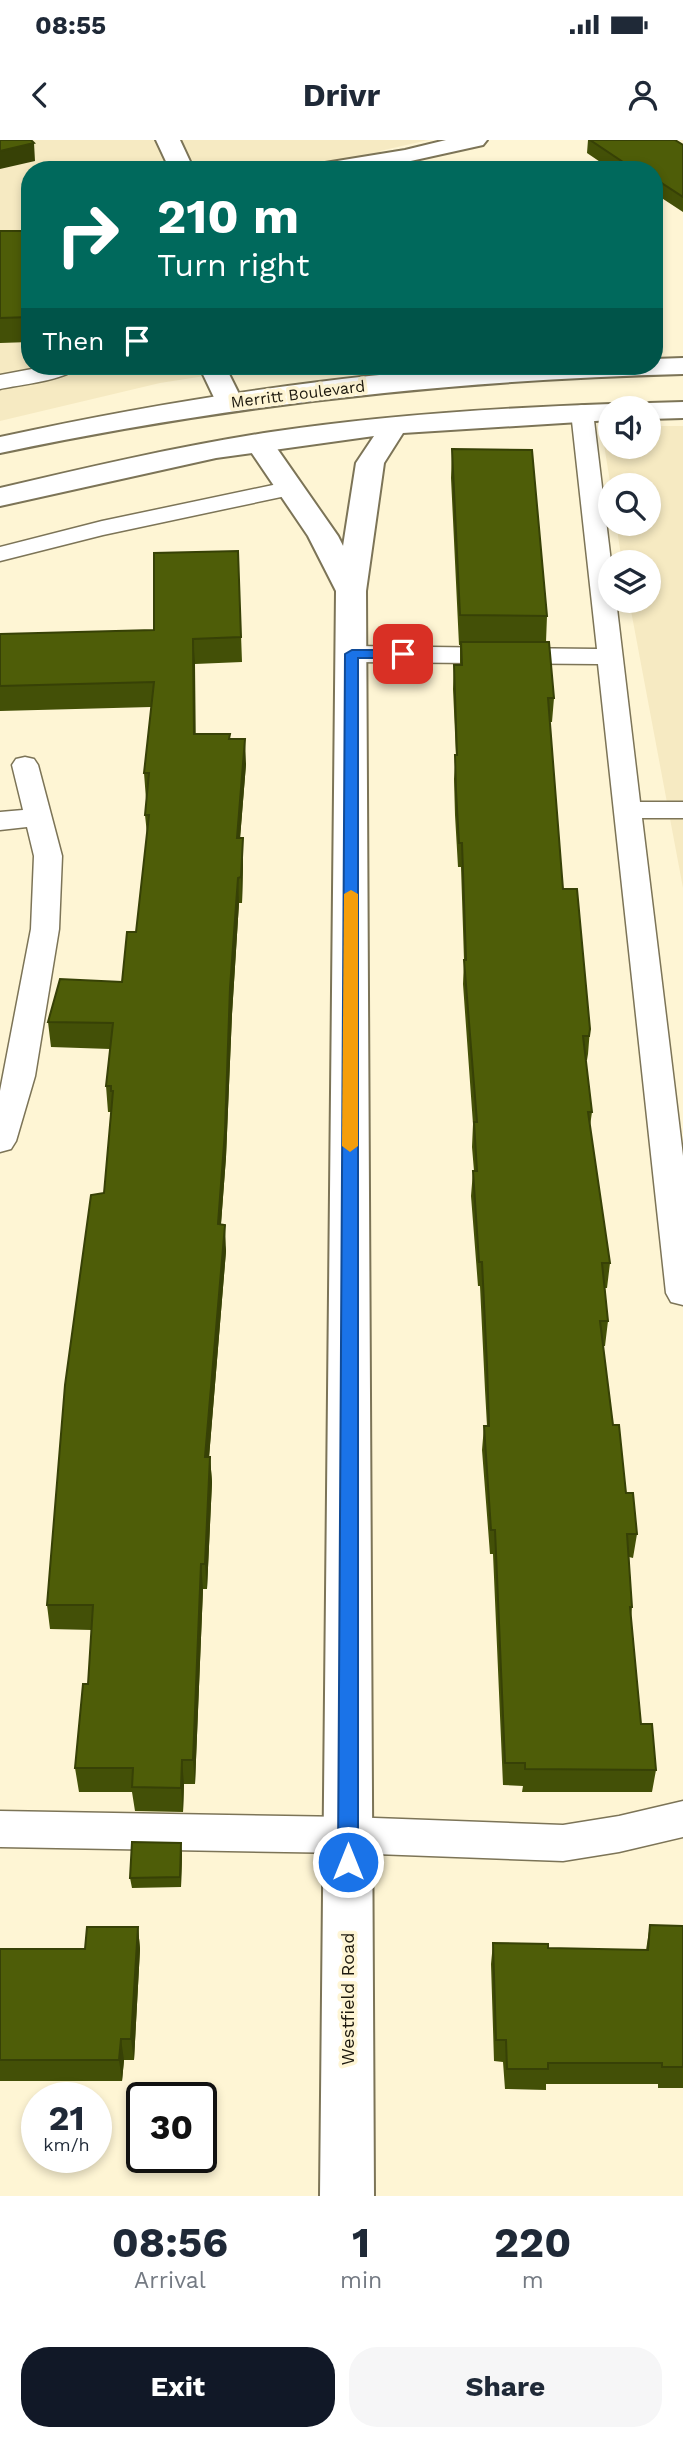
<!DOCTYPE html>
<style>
:root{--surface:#fff;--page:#f6f6f7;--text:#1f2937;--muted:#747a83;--accent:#111827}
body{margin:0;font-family:"Work Sans",sans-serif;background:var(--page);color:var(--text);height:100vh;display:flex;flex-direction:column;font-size:26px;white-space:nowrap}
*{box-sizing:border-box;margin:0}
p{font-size:23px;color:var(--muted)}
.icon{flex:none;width:38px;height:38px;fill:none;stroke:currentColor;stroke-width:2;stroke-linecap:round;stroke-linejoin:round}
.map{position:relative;height:2056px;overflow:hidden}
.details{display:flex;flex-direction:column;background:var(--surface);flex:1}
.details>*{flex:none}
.hud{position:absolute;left:21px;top:21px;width:642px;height:214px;border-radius:28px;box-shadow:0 4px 10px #0003;background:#00695c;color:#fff;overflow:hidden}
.fabs{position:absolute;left:598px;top:256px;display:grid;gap:14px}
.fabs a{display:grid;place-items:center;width:63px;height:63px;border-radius:50%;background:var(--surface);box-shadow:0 4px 10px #0003;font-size:35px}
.speed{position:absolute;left:21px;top:1942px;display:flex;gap:14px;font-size:35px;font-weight:700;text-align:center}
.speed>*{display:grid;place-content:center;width:91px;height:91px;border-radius:50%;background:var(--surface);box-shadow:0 4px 10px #0003;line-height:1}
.speed small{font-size:18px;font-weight:400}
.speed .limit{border:4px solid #111;border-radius:10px;background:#fff;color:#111}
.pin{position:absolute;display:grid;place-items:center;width:60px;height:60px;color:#fff;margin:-30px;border-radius:14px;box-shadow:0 4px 10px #0006}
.me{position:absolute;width:77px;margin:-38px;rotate:0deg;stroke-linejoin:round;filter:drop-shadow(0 0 5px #0008)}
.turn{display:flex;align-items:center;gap:24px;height:147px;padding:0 21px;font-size:32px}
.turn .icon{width:91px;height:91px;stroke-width:2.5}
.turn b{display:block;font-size:49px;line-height:60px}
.then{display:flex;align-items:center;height:66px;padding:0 21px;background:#0003;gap:14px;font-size:26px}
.eta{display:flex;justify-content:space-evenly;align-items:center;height:119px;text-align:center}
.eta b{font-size:42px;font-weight:700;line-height:49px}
.action{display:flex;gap:14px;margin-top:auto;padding:14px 21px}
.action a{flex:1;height:80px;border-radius:28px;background:var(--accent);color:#fff;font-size:28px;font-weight:700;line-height:80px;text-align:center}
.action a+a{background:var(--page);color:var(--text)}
.status{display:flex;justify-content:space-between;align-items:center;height:49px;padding:0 35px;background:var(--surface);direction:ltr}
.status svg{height:19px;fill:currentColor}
header{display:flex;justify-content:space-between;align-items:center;height:91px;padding:0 21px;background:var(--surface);font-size:32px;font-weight:700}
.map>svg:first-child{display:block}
.built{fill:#f6eac2}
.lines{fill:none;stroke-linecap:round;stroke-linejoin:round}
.service-casing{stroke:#7c7457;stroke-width:3}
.minor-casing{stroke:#7c7457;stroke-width:4}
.primary-casing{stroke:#7c7457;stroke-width:4}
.service{fill:#fff;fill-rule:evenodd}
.minor{fill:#fff;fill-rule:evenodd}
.primary{fill:#fff;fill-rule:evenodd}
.wall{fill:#435007}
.shaded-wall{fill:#374106}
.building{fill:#4e5d08;stroke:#374106;stroke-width:2}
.route{fill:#1a73e8;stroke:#114b97;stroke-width:2}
.slow{fill:#f59e0b}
.labels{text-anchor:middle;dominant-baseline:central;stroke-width:7;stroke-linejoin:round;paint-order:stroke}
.far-street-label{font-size:16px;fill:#1d190e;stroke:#fef5d4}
.street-label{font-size:18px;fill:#1d190e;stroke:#fef5d4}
</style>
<div class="status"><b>08:55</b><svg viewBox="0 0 49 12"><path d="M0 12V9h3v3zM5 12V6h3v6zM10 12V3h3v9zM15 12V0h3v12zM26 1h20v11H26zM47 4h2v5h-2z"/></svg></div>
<header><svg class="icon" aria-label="back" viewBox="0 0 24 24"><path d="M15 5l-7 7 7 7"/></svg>Drivr<svg class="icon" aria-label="person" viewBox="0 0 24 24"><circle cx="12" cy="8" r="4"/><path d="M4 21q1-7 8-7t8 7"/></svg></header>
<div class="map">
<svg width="683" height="2056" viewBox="0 0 683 2056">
<rect width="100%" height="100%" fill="#fef5d4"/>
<path class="built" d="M0,0H428L380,11L401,30H30V226H269L160,243L0,281Z
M601,286H611V306H649V286H683V748L629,460H649V422H622L616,383H649V345H611V348Z"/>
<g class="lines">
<defs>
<path id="service" d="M48,226H79C68,240 18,245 0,249V235Z
M582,265L590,267L593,272L611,422V460H616L640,662H683V678H642L683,1016V1165L671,1162L666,1153L598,524L352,522L343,519L339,514L343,509L352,506L597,509L571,272L574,267Z
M292,341L300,343L304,348L300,353L103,395L0,421V407L102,381Z
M25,617L34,619L38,625L62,716L59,789L35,936L16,1001L11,1009L0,1012V951L31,789L34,716L27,687L0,690V672L23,670L12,625L16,619Z
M683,1661V1697L619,1712L563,1721L348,1713L0,1707V1671L348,1677L563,1685L619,1676Z"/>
<path id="minor" d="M156,0H180L194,30H170Z
M446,0H487L483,5L370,30H313L317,25L325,23L405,10Z
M199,226H225L243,262L239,268L229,270L219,268Z
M259,295L269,297L338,396L366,451L374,2056H320L336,451L308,396L245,303L249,297Z"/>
<path id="primary" d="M683,218V234C451,240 227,265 0,313V297C162,262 325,236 489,226C544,223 600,226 654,226V219Z
M683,262V278L649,279V268H638L649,263Z
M611,264L622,268H611V280L403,293L384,323L366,451L362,457L351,460L340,457L336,451L356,323L374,296L216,318L0,366V348C90,327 180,306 271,292C384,275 497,268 611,264Z"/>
</defs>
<use href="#service" class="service-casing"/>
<use href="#minor" class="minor-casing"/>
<use href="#primary" class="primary-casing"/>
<use href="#service" class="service"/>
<use href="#minor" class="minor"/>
<use href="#primary" class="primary"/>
</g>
<path class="wall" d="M588,0H675L683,5V72L654,53V30H612L587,13Z
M0,91H30V202L0,203Z
M452,309L547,476L546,502L554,558L552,582H550L563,749L590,889L588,914L587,920H586L592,972L590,986L610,1123L607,1148H605L608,1181L605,1206H603L613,1285L626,1353L637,1394L633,1418L629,1417L632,1467L631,1477L641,1584L656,1630L652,1652H522L523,1646L503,1645L493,1414H490L482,1310L484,1286H487L485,1250L480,1146H478L471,1056L473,1031H474L472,1007L473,984L463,844L464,820L461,727H458L455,675L454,639L456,615L453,549L454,525H460V505H459L451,338Z
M238,411L242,522L195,524V594H230V599L246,624L240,698H243V724L242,763H239L232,874L226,1017L221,1084L226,1111L209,1317H210L212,1342L207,1449H203L195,1644H184L183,1672L135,1671L132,1652H79L75,1628L88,1544L92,1490L50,1489L47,1465L104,1053L111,972H108L106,946L110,909L51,907L48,882L122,842L136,792L147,694L145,675L147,659H146L144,633L151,567L0,571V494L154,490Z
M182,1713L181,1747L132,1748L130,1738Z
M650,1785L683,1786V1948H658V1944H546V1950L505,1949L503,1922L494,1921L491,1824L493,1803L548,1808L646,1810Z
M138,1787L140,1809L134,1920H124L122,1941H0V1809H85Z"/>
<path class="shaded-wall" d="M34,3L35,21L0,29V11Z
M193,499L195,524L196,620L194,594Z
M245,599L246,624L238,724L237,698Z
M243,698V724L242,763L241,737Z
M238,738L239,763L232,874L226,1017L219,1110L218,1084L230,848Z
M225,1085L226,1111L207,1342L205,1317Z
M210,1317L212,1342L207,1449L205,1424Z
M201,1424L203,1449L195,1644L193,1620Z
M182,1620L184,1644L183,1672L181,1648Z
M181,1703L182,1713L181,1747L180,1737Z
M138,1787L140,1809L134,1920L131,1899Z
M121,1899L124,1920L122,1941L119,1920Z"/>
<path class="building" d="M0,0H31L34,3L0,11Z
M590,0H675L683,5V57L654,38V30H635Z
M0,91H30V177L0,178Z
M452,309L532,310L547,476L460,475Z
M238,411L241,497L193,499L194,594H230L229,599H245L237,698H243L241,737L238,738L230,848L225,991L218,1084L225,1085L205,1317H210L205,1424H201L193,1620H182L181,1648L132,1647L133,1628H75L83,1544H88L93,1465H47L65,1245L91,1055L104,1053L113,951H111V946H106L113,883L48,882L60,839L122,842L127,792H136L149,675H145L149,633H144L154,542L0,546V494L154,490V413Z
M461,502H549L554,558H548L563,749H577L590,889L589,896H583L592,972H588L610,1123H602L608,1181H600L613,1285H619L626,1353H633L637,1394H627L632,1467H630L641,1584H652L656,1630L525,1629V1623H505L495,1390H491L484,1286H489L487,1225L482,1122H479L473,1031H477L474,982H477L464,820H466L462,703H459L456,651L455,615H457L454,525H462Z
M132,1702L181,1703L180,1737L130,1738Z
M650,1785L683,1786V1927H662V1923H548V1929H507L506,1900H496L493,1803L548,1804V1808L648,1810Z
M87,1787H138L131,1899H121L119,1920H0V1809H85Z"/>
<path class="route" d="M352,510H403L409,514L403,518H358V1722L355,1728L348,1731L341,1728L338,1722L345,514Z"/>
<path class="slow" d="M351,750L358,754V1006L350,1012L342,1006L344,754Z"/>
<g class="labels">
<g class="far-street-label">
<text transform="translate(298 254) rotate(-7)">Merritt Boulevard</text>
</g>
<g class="street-label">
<text transform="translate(347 1859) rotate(-90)">Westfield Road</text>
</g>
</g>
</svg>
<div class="fabs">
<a><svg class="icon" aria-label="sound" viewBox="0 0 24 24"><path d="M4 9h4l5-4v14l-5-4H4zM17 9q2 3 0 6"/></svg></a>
<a><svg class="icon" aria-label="search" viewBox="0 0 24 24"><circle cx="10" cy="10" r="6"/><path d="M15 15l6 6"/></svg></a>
<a><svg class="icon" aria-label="layers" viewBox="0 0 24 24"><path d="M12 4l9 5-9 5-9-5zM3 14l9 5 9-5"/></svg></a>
</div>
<div class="speed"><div>21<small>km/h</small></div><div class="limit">30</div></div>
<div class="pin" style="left:403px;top:514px;background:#d93025"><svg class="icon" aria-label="arrive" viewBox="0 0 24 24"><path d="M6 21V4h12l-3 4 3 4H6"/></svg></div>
<svg class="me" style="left:348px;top:1722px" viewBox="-20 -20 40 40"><circle r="17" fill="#1a73e8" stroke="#fff" stroke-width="3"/><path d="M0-11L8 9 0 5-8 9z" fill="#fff"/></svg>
<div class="hud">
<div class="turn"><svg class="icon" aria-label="right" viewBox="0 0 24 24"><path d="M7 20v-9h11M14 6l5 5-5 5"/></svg><div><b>210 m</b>Turn right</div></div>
<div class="then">Then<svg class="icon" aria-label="arrive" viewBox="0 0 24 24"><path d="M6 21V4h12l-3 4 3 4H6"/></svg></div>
</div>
</div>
<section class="details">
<div class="eta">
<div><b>08:56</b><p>Arrival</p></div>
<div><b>1</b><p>min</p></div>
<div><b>220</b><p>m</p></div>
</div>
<div class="action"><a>Exit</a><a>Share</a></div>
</section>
